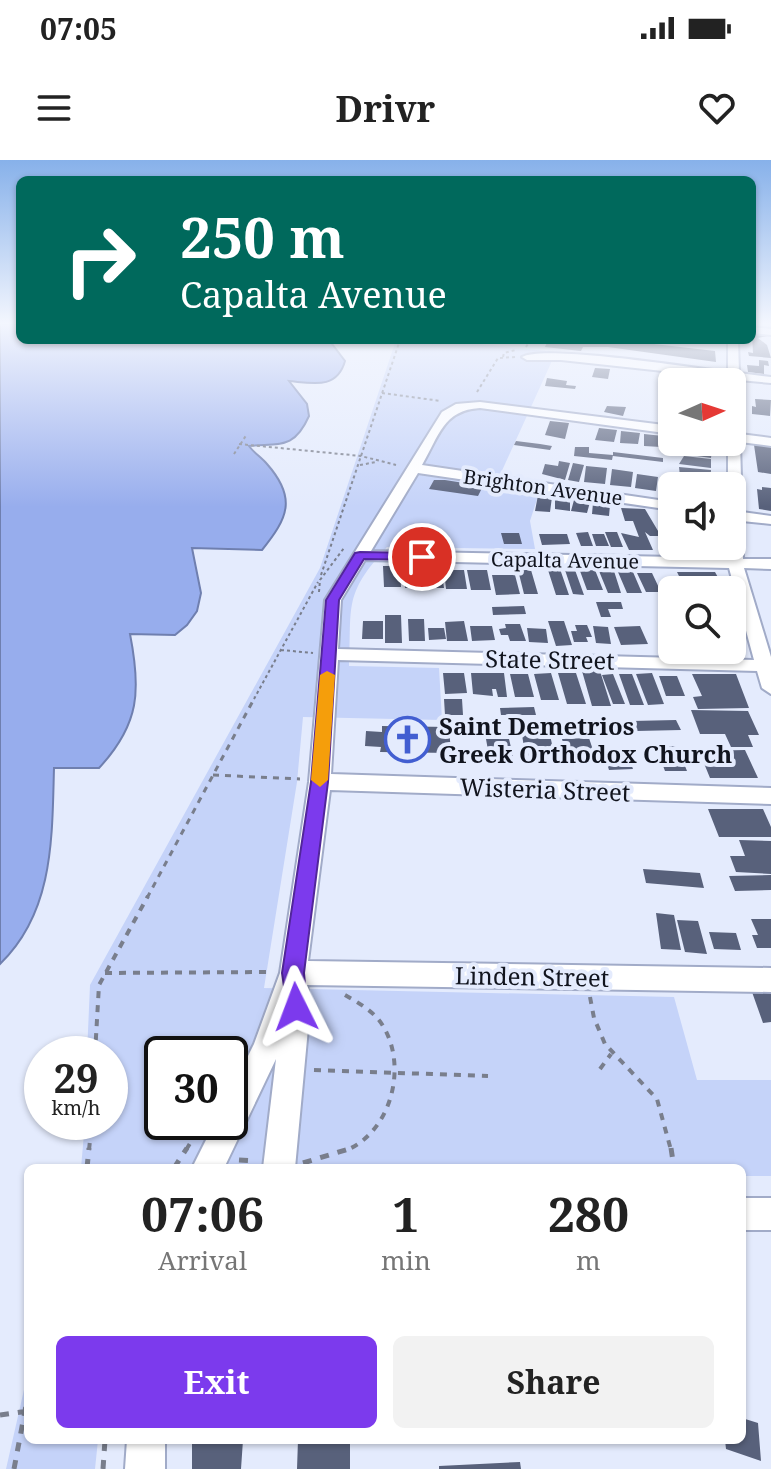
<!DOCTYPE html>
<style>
:root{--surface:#fff;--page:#f2f2f2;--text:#222;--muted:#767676;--accent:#7c3aed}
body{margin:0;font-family:"Noto Serif",serif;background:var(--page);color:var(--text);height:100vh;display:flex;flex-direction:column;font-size:30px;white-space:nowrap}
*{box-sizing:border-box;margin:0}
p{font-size:26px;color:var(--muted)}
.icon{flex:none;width:44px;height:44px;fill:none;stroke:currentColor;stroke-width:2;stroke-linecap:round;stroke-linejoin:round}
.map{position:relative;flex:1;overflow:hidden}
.drawer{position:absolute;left:24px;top:1004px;width:722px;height:280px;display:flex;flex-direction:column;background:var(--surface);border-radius:12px;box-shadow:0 2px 6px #0004}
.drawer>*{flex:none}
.top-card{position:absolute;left:16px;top:16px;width:740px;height:168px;border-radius:12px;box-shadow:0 2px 6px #0004;background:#00695c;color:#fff;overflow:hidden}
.needle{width:52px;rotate:87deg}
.controls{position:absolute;left:658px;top:208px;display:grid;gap:16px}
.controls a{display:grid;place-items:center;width:88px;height:88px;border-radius:12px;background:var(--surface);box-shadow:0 2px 6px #0004;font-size:40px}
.speed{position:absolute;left:24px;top:876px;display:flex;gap:16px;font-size:40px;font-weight:700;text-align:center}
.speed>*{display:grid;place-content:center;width:104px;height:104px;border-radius:50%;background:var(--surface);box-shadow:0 2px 6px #0004;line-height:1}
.speed small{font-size:20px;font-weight:400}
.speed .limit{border:4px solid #111;border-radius:12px;background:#fff;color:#111}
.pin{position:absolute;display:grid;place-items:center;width:68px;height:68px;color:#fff;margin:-34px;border:4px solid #fff;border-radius:50%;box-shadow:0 2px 8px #0007}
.me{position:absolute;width:88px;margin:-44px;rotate:357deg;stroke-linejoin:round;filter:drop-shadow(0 0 6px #0008)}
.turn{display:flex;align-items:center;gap:28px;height:168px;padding:0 32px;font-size:36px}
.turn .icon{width:104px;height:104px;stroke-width:2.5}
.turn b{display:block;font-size:56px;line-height:68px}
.eta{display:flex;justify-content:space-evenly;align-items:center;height:136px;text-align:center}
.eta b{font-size:48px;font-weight:700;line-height:56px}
.button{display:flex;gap:16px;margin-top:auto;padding:16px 32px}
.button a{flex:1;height:92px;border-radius:12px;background:var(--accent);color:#fff;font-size:32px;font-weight:700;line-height:92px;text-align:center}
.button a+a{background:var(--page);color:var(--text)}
.status{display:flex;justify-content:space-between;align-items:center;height:56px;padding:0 40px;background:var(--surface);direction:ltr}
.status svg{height:22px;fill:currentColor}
header{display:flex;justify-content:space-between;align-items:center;height:104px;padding:0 32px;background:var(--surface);font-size:36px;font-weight:700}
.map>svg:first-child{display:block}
.green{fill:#c5d3f9;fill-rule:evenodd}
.water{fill:#97aded;stroke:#6f7faf;stroke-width:2}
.building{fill:#58617b}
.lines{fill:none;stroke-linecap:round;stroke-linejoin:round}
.street-casing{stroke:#a1abc8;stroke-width:4}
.path-far3{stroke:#797e8c;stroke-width:2;stroke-dasharray:3 3;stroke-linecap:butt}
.path-far2{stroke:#797e8c;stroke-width:3;stroke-dasharray:6 6;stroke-linecap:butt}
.path-far1{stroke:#797e8c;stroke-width:4;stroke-dasharray:7 7;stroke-linecap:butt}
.path{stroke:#797e8c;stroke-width:5;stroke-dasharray:9 9;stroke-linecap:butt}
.street{fill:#fff;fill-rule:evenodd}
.route{fill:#7c3aed;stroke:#51269a;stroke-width:2}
.slow{fill:#f59e0b}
.labels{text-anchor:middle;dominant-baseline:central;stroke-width:8;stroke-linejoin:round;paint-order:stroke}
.far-street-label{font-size:20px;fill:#11141e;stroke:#e4ebfd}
.street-label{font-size:24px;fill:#11141e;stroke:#e4ebfd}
.poi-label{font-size:24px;font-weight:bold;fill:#11141e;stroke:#e4ebfd;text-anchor:start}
</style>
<div class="status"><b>07:05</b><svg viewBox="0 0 49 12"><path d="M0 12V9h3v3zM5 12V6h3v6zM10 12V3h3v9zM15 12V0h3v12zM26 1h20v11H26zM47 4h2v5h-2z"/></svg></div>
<header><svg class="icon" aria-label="menu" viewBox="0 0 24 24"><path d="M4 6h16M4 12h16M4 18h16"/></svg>Drivr<svg class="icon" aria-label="heart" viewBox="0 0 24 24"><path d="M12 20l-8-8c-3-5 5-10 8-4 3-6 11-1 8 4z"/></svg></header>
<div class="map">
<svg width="771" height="1309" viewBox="0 0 771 1309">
<rect width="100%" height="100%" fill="#e4ebfd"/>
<path class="green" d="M396,180H437L556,192L500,315L539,333L530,361L535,389L387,387C343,435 352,445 349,506L439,508L442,560L303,557L297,622L264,828L674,837L697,920H771V1016H742V1008H81L85,962H110V894H87L90,825L320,408ZM162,894H230V962H162Z
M28,1212V1280H98L95,1309H6Z"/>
<path class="water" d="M0,164H20V180H329L345,201C337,230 312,223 289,221L307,244L309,256C294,290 279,283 249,286C254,293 261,297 267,304C297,338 288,358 262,390L192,388L201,433L197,451L187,465L175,475L130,474C141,530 140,564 99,608H54C52,678 54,752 0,804Z"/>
<path class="building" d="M752,174L768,176L758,178L767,185L771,198L749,196L748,192L753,193Z
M548,180H655L654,184L715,191L716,202L608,187H583L581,191L545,187Z
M759,200L768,201L769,206L764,205V214L748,212L747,205L759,206Z
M595,208L610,209L608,219L592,217Z
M547,218L567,221L566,225L576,226L575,229L545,226Z
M664,236L672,237V263L660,262Z
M755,239L771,240L770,256L752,254V246L756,247Z
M607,246L626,247L623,256L604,252Z
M550,261L569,263L565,279L545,275Z
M599,268L617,270L614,282L595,280Z
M621,271L640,273L638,284L620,283Z
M644,274L663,276L661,287L644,286Z
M516,281L540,284L552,286L550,290L514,285Z
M678,282L715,283V288L678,284Z
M754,285L771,287V314L758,312Z
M575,287H589V293L613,295L612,300L574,296Z
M681,287L712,290L711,298L683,294L680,293Z
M613,292L663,298V302L613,296Z
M684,296L711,299V308L679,304Z
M559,301L570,303L565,320L542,314L545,304L558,306Z
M573,303L584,305L579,322L568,320Z
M586,306L607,308L605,324L584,322Z
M679,307L711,310L710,326H681Z
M612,309L633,312L631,327L610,325Z
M637,314L658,317L656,331L635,328Z
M434,320H445L483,326L478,336L429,329Z
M762,327L771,328V351L759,349L757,329L762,330Z
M538,335L552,337L550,352L535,351Z
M555,338L570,339V351L555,349Z
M574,340L590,342L587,353L571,351Z
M593,343L610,345L609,356L592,354Z
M621,348L645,349L661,376H650L645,372L653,390H629L621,373L639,377L633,361H625Z
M588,372L593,386H581L576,373Z
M605,372H617L623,387H611Z
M501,373H519L522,384H504Z
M539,374H567L570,384L542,385Z
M592,374H604L609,386H596Z
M677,386H714L717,391H680Z
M383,406H400L401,427H384Z
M421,406L423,428H405L404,407Z
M424,407H441L444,428H426Z
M560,409L569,435H556L548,410Z
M444,410H464L467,429H446Z
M467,410H487L491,430H471Z
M518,410H531L538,434H524Z
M565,410H575L584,435L573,434Z
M595,410L603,430H587L580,411Z
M599,411H614L621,433H608Z
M618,412H633L642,433H627Z
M677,412H715L720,421L682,422Z
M637,413H652L661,432H646Z
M492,415H515L520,434L496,435Z
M683,423H717L721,430H686Z
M596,442H621L623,449H608L611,457H601Z
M524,446L526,454L493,455L492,447Z
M385,455H401L402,483H385Z
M408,459H424L425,481H409Z
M363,461H383V479H362Z
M464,461L468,481H447L445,462Z
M548,461H564L572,485L556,486Z
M505,464H520L526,481H510L508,475H501L499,469L506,468Z
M575,465H587L592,477H586L588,482H574L571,471H577Z
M470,466H492L495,480L472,481Z
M593,466L608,467L611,484L596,483Z
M640,466L648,484L621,485L614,467Z
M428,468H444L446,479L429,480Z
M527,468L546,469L548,483L529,482Z
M582,511H600L611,546H592Z
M443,513H464L467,533L445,534Z
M471,513H504L507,537H498L496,529H492L493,536L473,534Z
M551,513L559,540H541L534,514Z
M558,513H576L586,544H567Z
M652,513L664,544L648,545L636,514Z
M510,514H528L534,537H515Z
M613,514L625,544H613L602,515Z
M619,514H632L644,545H630Z
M692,514H736L749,548L698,549L693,537L702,536Z
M659,516H677L685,536H666Z
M444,539H462L463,555H445Z
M534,547L536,555H501L500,548Z
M691,550L748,551L759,575H748L753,587H731L725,574H700Z
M676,560L681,570L636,571L632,561Z
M382,566L449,567L451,593L380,592L381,587L365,586L366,571L382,572Z
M522,575H550L555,598L526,599Z
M589,578L596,599L568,600L562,579Z
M486,579H509L513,596H489Z
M677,586L687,611H665L656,587Z
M603,590H626L633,609L609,610Z
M745,590L758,618H710L699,591Z
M708,649H763L771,667V677H719Z
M739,680L771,681V714L736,712L730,696H745Z
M643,709L700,713L704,728L646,723Z
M771,715V730L735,731L729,716Z
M656,753L674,755L681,790L661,789Z
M751,759H771V788H757L752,775H758Z
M677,760L698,761L707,794L685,792Z
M709,772L736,773L741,790L714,789Z
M752,832H771V862L763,863Z
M742,1258L758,1263L761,1301L726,1289L725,1280H742Z
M192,1280H243L241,1309H192Z
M298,1280H350V1309H297Z
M520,1302L521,1309H439V1306Z"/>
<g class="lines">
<defs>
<path id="street" d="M752,167L771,169V175L752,173Z
M728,180H738L739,213L771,217V223L739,220L740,274L771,278V286L740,282L742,352L771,356V364L742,361L743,399H771V409L744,408L771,497V534L762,528L757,511L338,500L331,614L771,628V644L330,630L308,801L771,808V832L307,825L310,847L295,1008H263L276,899L224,1008H192L215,962H230V932L254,884L280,813L309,622L325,440L442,252L456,244L480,242L672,266V274L480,248C443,250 439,276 422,305L672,342V350L418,313L371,391L727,398V386H732V326H728V282H732V222H728V218L561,200H527L522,197C543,184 694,208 728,212ZM365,400L729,408L754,500L338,489L341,440Z
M742,1038H771V1070H742Z
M127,1280H165V1309H125Z"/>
</defs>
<use href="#street" class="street-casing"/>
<path class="path-far3" d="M526,187L530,180
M503,197L504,193L516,190
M477,232L498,198L515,197
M382,233L441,241
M239,284L361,296L396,305
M234,294L247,274
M360,305L376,302
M321,415L400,180
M319,432L320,420L344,388
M281,490L313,493
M254,539L318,422"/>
<path class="path-far2" d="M213,615L300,619
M147,738L255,537"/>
<path class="path-far1" d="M105,813L269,812
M345,835C359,843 375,852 383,866C408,907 391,971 347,990
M590,837L594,858L605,884L657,939L671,990
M95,894L99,825L148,736
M600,909L611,894
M314,910L488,916
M89,990L92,962
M186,990L200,967"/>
<path class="path" d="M671,988L674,1008
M239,1000L255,1001
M303,1003L352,988
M87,1008L89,988
M174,1008L187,988
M0,1255L28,1251
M14,1309L28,1235
M103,1309L105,1280"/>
<use href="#street" class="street"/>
</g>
<linearGradient id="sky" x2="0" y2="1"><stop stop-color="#87b1ea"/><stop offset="0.47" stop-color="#f3f6fe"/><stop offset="1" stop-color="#f3f6fe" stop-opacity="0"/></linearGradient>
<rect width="771" height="347" fill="url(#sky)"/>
<path class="route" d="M360,392L422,393L429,397L422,400L364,399L339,440L328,622L304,813L307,847L304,854L296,857L288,854L282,813L311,622L326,440L355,393Z"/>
<path class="slow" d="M327,511L335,515L328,620L320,627L311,620L320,515Z"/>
<defs>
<symbol id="church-ring" viewBox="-11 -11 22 22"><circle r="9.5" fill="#e4ebfd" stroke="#425ed1" stroke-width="1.5"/><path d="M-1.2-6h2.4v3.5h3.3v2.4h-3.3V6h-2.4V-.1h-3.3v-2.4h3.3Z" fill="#425ed1"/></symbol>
</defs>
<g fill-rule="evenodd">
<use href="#church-ring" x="382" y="554" width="51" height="51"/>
</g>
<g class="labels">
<g class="far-street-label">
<text transform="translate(543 327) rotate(8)">Brighton Avenue</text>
<text transform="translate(565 400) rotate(1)">Capalta Avenue</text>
</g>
<g class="street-label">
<text transform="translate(550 499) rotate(1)">State Street</text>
<text transform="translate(545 629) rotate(2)">Wisteria Street</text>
<text transform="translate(532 816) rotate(1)">Linden Street</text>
</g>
<g class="poi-label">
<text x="439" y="565">Saint Demetrios<tspan x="439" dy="28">Greek Orthodox Church</tspan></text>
</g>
</g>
</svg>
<div class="controls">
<a><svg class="needle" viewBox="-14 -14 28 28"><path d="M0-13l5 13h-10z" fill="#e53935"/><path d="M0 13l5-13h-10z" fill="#767676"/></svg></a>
<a><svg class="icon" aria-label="sound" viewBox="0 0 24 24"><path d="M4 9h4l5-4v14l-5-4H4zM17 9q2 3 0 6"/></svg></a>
<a><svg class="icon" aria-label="search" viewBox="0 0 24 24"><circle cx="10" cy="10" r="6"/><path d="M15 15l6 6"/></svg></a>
</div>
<div class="speed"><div>29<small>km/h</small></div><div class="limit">30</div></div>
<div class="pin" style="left:422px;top:397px;background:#d93025"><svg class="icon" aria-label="arrive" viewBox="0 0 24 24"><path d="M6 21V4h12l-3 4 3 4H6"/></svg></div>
<svg class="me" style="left:296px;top:847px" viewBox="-20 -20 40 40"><path d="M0-17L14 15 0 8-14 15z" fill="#7c3aed" stroke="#fff" stroke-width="4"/></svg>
<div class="top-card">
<div class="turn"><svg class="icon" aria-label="right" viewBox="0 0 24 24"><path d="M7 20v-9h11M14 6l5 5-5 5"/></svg><div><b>250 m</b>Capalta Avenue</div></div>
</div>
<section class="drawer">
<div class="eta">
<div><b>07:06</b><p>Arrival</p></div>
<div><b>1</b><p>min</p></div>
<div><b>280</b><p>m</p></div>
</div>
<div class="button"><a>Exit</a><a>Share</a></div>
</section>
</div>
